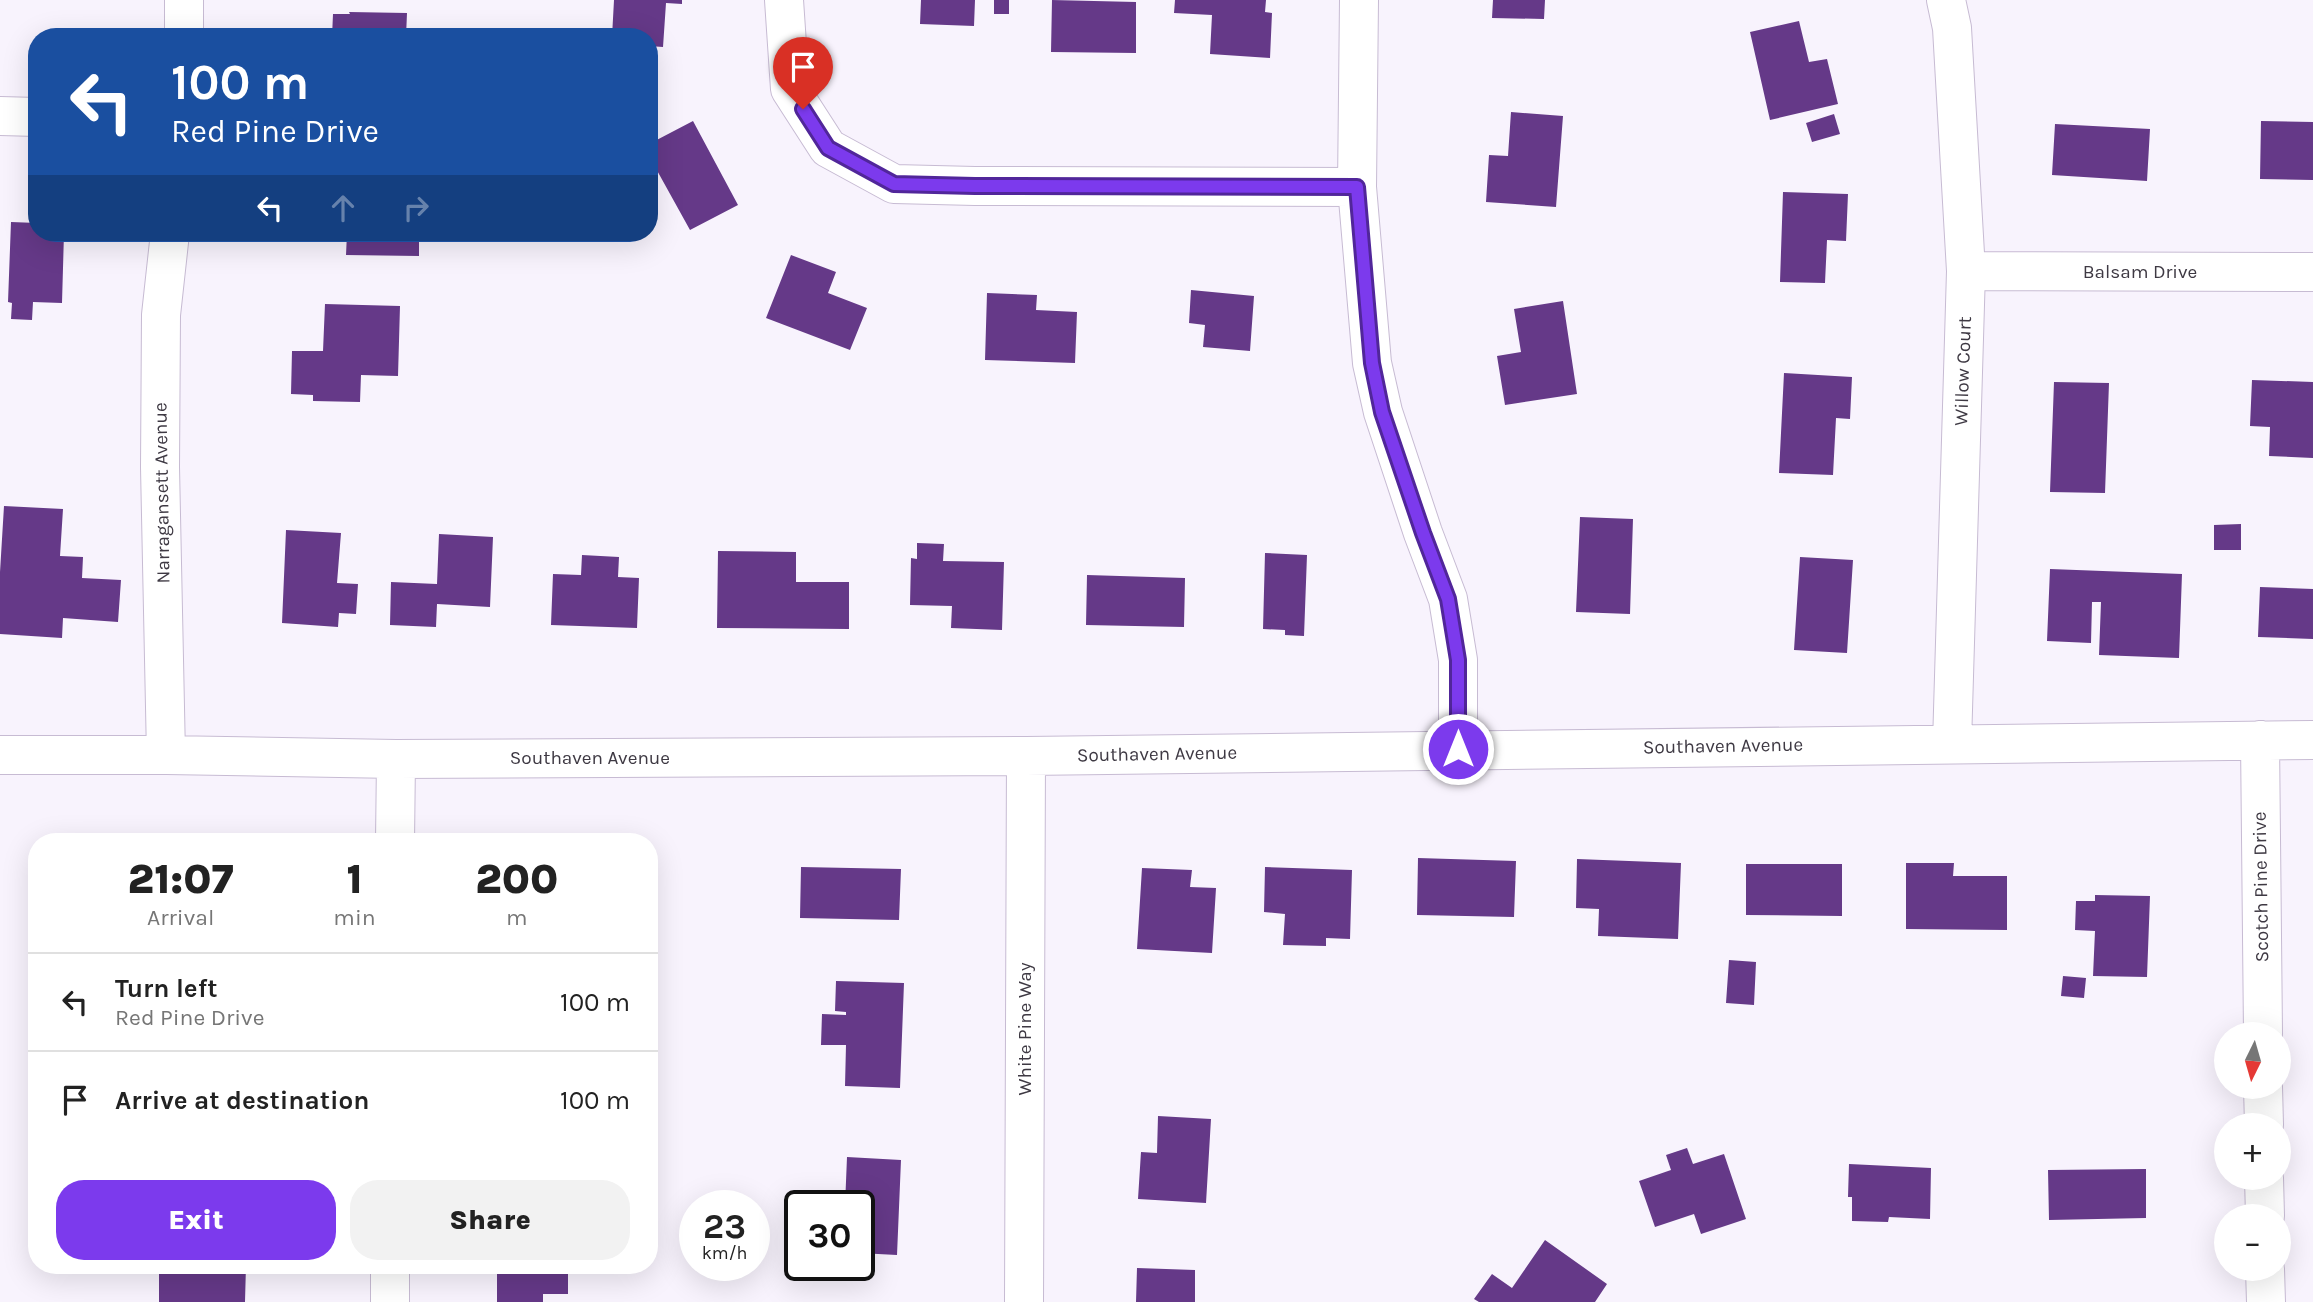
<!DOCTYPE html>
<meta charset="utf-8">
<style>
:root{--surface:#fff;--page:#f2f2f2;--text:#222;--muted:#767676;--line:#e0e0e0;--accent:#7c3aed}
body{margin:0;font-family:Karla,sans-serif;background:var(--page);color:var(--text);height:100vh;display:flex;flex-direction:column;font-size:26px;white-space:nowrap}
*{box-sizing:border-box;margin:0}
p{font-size:23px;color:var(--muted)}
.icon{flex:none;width:38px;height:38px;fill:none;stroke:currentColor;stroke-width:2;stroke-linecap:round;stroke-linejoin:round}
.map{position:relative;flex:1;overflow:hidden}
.sheet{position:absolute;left:28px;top:833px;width:630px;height:441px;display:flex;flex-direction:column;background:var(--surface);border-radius:28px;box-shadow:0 7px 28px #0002}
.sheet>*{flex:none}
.top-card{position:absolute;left:28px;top:28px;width:630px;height:214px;border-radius:28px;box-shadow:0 7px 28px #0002;background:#1a4fa0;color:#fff;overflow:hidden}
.needle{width:46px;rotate:185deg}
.buttons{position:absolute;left:2214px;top:1022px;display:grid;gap:14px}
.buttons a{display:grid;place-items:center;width:77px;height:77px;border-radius:50%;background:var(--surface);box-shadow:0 7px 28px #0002;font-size:35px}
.speed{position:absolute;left:679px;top:1190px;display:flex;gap:14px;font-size:35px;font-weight:700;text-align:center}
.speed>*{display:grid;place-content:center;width:91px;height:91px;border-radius:50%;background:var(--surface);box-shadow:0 7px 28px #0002;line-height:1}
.speed small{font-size:18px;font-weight:400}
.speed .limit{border:4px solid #111;border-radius:10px;background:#fff;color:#111}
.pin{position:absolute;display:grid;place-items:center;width:60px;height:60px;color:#fff;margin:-72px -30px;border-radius:50% 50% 50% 0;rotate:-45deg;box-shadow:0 0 7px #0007}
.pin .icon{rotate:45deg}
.me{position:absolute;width:77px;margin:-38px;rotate:0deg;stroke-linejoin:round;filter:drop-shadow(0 0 5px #0008)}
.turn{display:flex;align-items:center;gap:24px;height:147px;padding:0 28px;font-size:32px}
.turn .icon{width:91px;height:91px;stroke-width:2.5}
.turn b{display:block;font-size:49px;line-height:60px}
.lanes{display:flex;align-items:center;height:66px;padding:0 28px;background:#0003;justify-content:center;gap:35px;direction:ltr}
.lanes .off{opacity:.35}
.eta{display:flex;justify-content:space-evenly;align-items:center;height:119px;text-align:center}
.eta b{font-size:42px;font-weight:800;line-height:49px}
.action{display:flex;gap:14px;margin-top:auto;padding:14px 28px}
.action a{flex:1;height:80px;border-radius:28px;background:var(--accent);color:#fff;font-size:28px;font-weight:800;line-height:80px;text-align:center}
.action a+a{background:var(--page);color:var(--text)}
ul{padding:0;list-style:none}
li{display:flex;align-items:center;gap:21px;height:98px;padding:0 28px;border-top:2px solid var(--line)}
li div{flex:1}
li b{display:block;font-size:26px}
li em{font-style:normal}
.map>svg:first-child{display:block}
.building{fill:#653988}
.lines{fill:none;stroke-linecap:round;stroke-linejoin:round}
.minor-casing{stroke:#c7bbd3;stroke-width:40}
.minor{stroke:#fff;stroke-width:38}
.route-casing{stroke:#51269a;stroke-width:18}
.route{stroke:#7c3aed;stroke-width:12}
.labels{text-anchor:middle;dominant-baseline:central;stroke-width:7;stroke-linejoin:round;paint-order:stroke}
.street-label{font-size:19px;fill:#3e3943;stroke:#fff}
</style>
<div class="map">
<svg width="2313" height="1302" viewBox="0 0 2313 1302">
<rect width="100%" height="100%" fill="#f8f3fd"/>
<path class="building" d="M614,0H682V4L666,3L663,47L649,46V37H612Z
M921,0H975L974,26L920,24Z
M994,0H1009V14H994Z
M1052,0L1136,2V53L1051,52Z
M1175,0H1266L1265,12L1272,13L1270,58L1210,54L1212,15L1174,13Z
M1493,0H1545L1544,19L1492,18Z
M349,12L407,13L406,37H332L333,14H350Z
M1799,21L1809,62L1827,59L1838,104L1770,120L1750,32Z
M1511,112L1563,116L1556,207L1486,202L1489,155L1508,156Z
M1834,114L1840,134L1812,142L1806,123Z
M693,121L738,205L690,230L649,156V144Z
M2261,121L2313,122V180L2260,179Z
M2055,124L2150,129L2147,181L2052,175Z
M1783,192L1848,194L1846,241L1827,240L1825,283L1780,282Z
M11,222L37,223V233H64L62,303L33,302L32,320L11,319L12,303L8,302Z
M347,233H419V256L346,255Z
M791,255L836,272L828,293L867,308L850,350L766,318Z
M1191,290L1254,296L1250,351L1203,347L1205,325L1189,323Z
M987,293L1037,295L1036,310L1077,312L1075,363L985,360Z
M1563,301L1577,394L1505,405L1497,356L1521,352L1514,309Z
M325,304L400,306L398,376L361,375L360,402L313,401V395L291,394L292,351H323Z
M1784,373L1852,377L1850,419L1836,418L1833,475L1779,473Z
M2252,380L2313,382V458L2269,456L2270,427L2250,426Z
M2054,382L2109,383L2105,493L2050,492Z
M4,506L63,509L60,556L83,557L82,578L121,580L118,622L63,618L62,638L0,634V572Z
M1580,517L1633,519L1630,614L1576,612Z
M2241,524V550H2214V525Z
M286,530L341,533L337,583L358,584L356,614L339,613L338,627L282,623Z
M439,534L493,537L490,607L437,604L436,627L390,625L391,582L437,584Z
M917,543L944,544L943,561L1004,562L1002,630L951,628L952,606L910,605L911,558L917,559Z
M718,551L796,552V582H849V629L717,628Z
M1265,553L1307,555L1304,636L1285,635V630L1263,629Z
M582,555L619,557L618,577L639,578L637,628L551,625L553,574L581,575Z
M1800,557L1853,560L1847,653L1794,650Z
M2050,569L2182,574L2179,658L2099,655L2101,602H2092L2091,643L2047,641Z
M1087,575L1185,578L1184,627L1086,625Z
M2260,587L2313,589V639L2258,637Z
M1418,858L1516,861L1514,917L1417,915Z
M1577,859L1681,863L1678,939L1598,936L1599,909L1576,908Z
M1906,863H1954L1953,876H2007V930L1906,929Z
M1746,864H1842V916L1746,915Z
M801,867L901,869L899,920L800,918Z
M1265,867L1352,870L1350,939L1326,938V946L1283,945L1285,914L1264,912Z
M1142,868L1192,870L1190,887L1216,888L1212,953L1137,949Z
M2095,895L2150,896L2147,977L2093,976L2095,931L2075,930L2076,901H2095Z
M1729,960L1756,962L1754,1005L1726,1003Z
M2063,976L2086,978L2084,998L2061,996Z
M836,981L904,983L900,1088L845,1086L846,1045H821L822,1014L846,1015V1012L835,1011Z
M1158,1116L1211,1119L1206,1203L1138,1199L1141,1152L1157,1153Z
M1687,1148L1693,1164L1724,1154L1746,1219L1701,1234L1694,1214L1655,1227L1639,1181L1671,1170L1666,1155Z
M847,1157L901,1160L897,1255L859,1253V1206H845Z
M1849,1164L1931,1168L1930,1219L1889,1217L1888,1222L1852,1221V1197H1848Z
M2146,1169V1218L2049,1220L2048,1170Z
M1545,1240L1607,1284L1595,1302H1479L1474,1299L1492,1274L1512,1288Z
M159,1265H246L245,1302H159Z
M509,1265H568V1294H543V1302H497V1272H509Z
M1137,1268L1195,1270V1302H1136Z"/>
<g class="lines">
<defs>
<path id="minor" d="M784,0L790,89L828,148L894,184L975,186L1357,187
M1359,0L1357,187L1372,363L1383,412L1423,533L1448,599L1458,660V749
M1946,0L1952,28L1966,271L1952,744
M184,37V0
M0,116L37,117
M1966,271L2313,272
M2260,740L2263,1034
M0,755H166L396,759L1026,756L2313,740
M166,755L160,467L161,315L170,233
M395,842L396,759
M2263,1087L2264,1125
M2264,1178L2265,1216
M2265,1269L2266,1302
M390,1302V1265
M1024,1302L1026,756"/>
</defs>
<use href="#minor" class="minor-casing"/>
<use href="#minor" class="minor"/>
</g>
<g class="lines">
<defs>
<path id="route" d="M803,109L828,148L894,184L975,186L1357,187L1372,363L1382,412L1423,533L1448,599L1458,660V749"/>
</defs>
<use href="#route" class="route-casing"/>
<use href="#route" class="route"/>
</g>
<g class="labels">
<g class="street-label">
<text x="2140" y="272">Balsam Drive</text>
<text transform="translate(1963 371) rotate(-88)">Willow Court</text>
<text transform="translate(162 493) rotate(-91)">Narragansett Avenue</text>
<text transform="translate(1723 746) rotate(-1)">Southaven Avenue</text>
<text transform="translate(1157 754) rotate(-1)">Southaven Avenue</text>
<text x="590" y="758">Southaven Avenue</text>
<text transform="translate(2261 887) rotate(-91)">Scotch Pine Drive</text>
<text transform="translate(1025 1029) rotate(-90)">White Pine Way</text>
</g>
</g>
</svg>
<div class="buttons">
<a><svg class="needle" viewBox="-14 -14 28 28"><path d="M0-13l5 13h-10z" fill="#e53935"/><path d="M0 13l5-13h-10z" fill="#767676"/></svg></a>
<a>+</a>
<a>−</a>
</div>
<div class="speed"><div>23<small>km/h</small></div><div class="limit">30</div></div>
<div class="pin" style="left:803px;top:109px;background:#d93025"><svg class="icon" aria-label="arrive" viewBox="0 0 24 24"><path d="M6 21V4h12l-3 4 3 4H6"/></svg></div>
<svg class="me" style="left:1458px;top:749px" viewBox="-20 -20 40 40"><circle r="17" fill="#7c3aed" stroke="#fff" stroke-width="3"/><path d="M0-11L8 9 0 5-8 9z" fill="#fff"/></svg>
<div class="top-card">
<div class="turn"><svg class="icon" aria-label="left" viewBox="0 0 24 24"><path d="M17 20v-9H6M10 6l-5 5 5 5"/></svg><div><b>100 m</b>Red Pine Drive</div></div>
<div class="lanes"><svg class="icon" aria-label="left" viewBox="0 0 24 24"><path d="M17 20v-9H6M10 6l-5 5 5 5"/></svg><svg class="icon off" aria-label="ahead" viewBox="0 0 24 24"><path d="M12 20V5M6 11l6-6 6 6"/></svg><svg class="icon off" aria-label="right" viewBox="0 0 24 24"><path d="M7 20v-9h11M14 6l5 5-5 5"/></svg></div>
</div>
<section class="sheet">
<div class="eta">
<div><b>21:07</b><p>Arrival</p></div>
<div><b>1</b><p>min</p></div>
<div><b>200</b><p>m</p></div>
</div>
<ul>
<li><svg class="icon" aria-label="left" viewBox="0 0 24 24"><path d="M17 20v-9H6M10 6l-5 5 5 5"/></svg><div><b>Turn left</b><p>Red Pine Drive</p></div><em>100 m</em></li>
<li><svg class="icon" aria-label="arrive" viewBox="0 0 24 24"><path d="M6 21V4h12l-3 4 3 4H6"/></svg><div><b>Arrive at destination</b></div><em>100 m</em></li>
</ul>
<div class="action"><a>Exit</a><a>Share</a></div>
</section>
</div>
